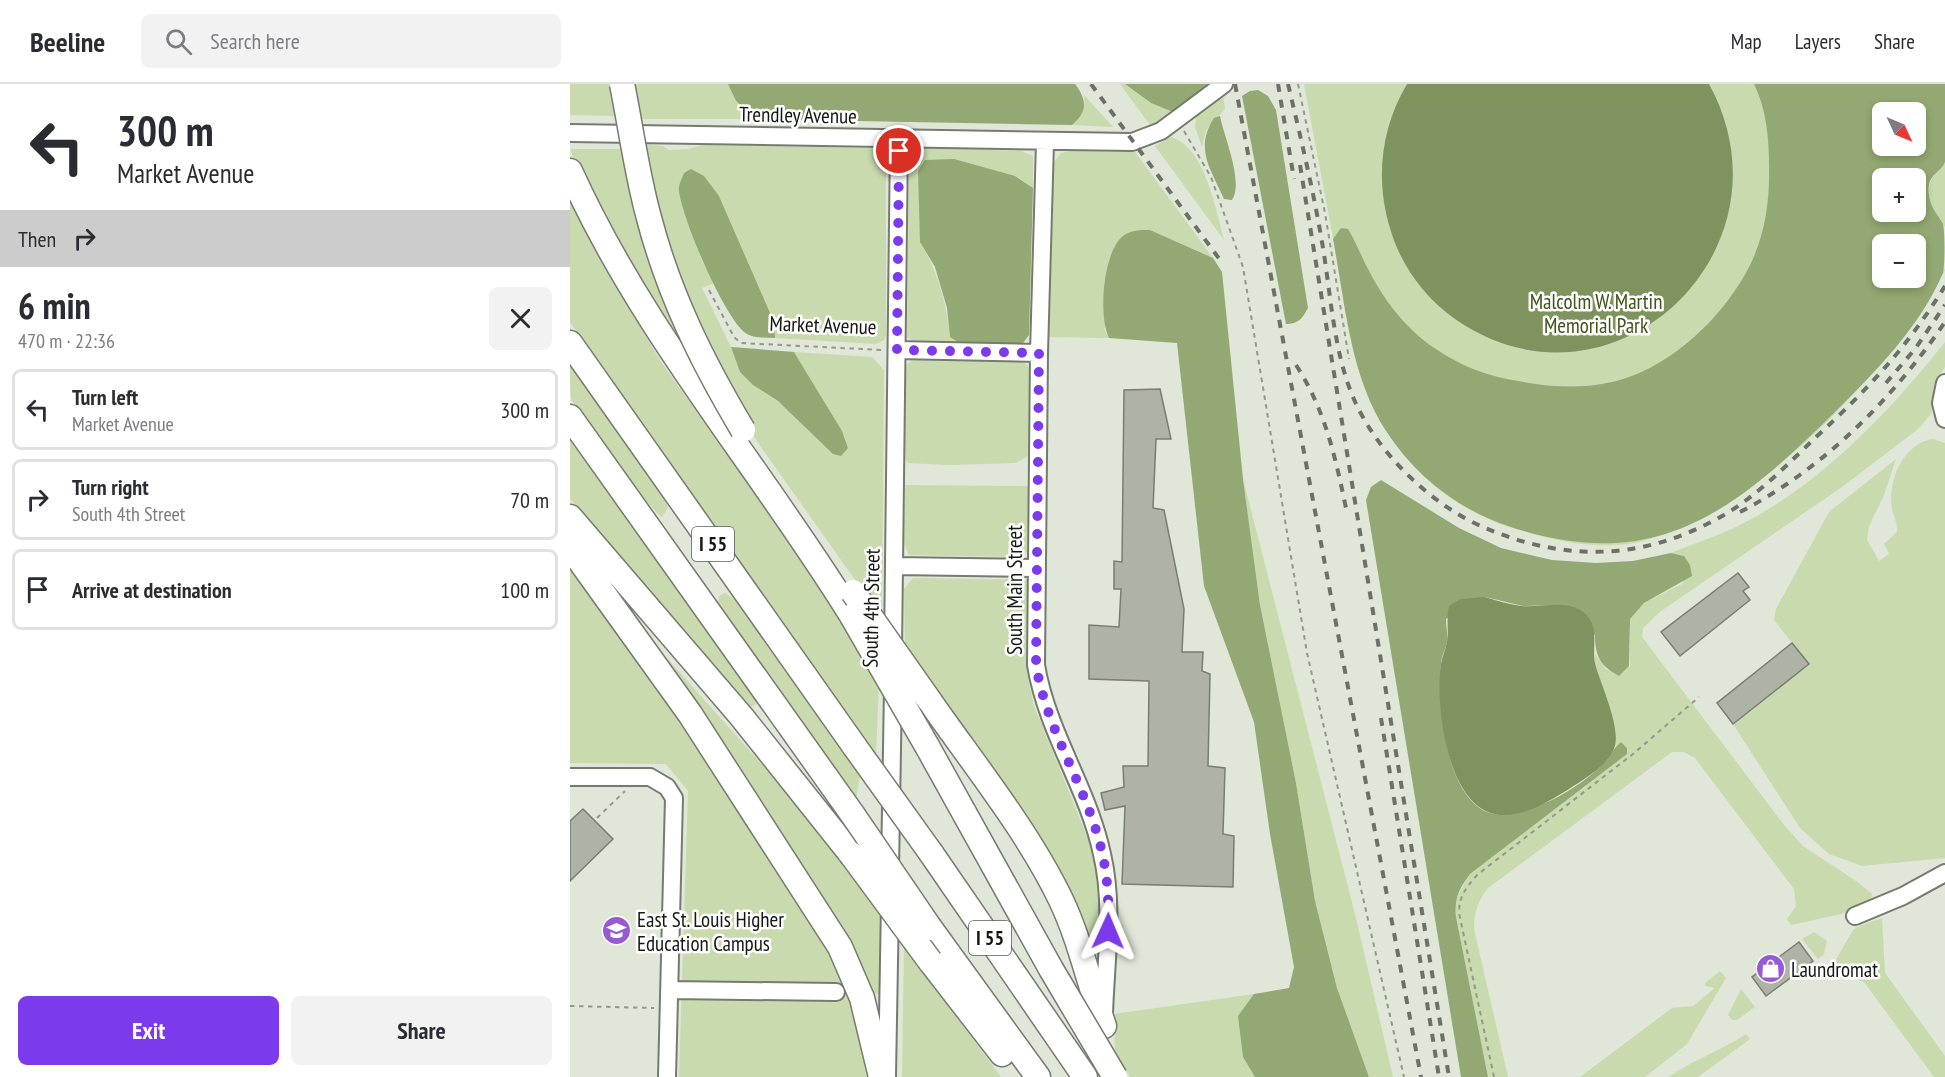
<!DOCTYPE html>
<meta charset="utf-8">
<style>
:root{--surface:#fff;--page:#f2f2f3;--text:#2b2b33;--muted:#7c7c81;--line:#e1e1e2;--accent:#7c3aed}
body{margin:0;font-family:"PT Sans Narrow",sans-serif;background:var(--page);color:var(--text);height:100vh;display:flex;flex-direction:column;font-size:22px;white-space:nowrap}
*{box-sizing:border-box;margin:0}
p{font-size:20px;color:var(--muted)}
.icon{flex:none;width:33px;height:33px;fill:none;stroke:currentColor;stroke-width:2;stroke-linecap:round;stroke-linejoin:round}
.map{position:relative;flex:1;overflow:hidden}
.side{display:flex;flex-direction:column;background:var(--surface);width:570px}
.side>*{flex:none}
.top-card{background:#fff;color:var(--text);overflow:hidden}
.needle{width:39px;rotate:134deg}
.buttons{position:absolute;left:1302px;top:18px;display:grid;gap:12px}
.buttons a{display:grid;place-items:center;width:54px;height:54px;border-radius:9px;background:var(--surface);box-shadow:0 3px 9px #0003;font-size:30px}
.pin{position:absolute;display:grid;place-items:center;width:51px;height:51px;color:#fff;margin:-26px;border:3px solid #fff;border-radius:50%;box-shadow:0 2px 6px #0007}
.me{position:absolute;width:66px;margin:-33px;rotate:1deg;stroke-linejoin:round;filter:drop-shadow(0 0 4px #0008)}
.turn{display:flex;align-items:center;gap:21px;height:126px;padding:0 18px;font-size:27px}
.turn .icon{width:78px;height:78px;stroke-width:2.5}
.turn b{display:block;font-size:42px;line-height:51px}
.then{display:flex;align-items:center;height:57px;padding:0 18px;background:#0003;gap:12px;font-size:22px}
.round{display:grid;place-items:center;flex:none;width:63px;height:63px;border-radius:9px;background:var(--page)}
.overview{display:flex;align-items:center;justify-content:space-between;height:102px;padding:0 18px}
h1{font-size:36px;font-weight:700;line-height:45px}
.primary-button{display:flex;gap:12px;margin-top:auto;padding:12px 18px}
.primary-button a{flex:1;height:69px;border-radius:9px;background:var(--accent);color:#fff;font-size:24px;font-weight:700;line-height:69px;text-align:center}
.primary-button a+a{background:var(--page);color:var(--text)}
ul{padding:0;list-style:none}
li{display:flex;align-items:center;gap:18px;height:81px;margin:0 12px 9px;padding:0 6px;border:3px solid var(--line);border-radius:9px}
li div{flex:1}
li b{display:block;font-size:22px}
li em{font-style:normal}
header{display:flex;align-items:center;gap:36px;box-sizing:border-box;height:84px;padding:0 30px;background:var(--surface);border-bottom:2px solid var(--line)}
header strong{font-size:28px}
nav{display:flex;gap:33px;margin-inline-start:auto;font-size:21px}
.search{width:420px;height:54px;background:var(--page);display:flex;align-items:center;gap:15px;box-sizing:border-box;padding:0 21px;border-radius:9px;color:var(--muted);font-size:22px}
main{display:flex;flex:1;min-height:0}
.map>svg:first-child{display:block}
.green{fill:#c8daae;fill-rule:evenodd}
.forest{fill:#93a872;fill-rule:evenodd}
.water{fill:#7f935e}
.building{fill:#aeb3a6;stroke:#797e72;stroke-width:1.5}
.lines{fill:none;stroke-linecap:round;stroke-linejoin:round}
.minor-casing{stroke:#767b6f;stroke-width:20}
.highway-casing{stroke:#767b6f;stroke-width:27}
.path{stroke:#93978c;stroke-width:2;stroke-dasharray:4.5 4.5;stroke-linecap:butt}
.minor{stroke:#fff;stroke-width:16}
.highway{stroke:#fff;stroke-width:24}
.rail{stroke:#6c7067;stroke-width:4;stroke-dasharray:8 8;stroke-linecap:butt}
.highway-bridge-casing{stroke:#767b6f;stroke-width:27;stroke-linecap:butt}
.highway-bridge{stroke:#fff;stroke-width:24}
.route{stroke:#7c3aed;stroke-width:10;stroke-dasharray:0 18}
.labels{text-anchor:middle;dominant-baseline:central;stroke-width:5;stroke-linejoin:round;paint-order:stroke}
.shield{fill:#fff;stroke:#5b5d59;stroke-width:1.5}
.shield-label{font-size:20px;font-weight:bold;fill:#151712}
.street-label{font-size:21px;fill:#151712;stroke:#fff}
.park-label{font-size:21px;fill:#415419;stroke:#fff}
.poi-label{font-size:21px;fill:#151712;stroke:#fff;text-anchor:start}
</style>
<header>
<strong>Beeline</strong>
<div class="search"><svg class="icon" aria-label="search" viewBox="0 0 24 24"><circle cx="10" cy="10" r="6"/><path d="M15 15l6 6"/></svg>Search here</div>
<nav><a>Map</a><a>Layers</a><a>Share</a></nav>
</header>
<main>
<section class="side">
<div class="top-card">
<div class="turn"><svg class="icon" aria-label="left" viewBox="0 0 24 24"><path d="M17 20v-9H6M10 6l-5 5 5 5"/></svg><div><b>300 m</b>Market Avenue</div></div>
<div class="then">Then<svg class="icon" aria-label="right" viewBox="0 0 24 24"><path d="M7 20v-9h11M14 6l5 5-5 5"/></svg></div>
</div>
<div class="overview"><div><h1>6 min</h1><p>470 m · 22:36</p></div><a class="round"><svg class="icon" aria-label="close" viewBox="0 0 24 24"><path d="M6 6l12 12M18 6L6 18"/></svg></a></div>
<ul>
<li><svg class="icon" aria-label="left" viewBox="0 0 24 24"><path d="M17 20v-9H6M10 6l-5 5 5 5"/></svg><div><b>Turn left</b><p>Market Avenue</p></div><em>300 m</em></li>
<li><svg class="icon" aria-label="right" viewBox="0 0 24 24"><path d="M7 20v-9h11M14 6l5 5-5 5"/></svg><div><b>Turn right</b><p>South 4th Street</p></div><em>70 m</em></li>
<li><svg class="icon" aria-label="arrive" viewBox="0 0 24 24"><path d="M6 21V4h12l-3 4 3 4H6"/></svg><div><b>Arrive at destination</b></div><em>100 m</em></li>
</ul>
<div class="primary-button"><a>Exit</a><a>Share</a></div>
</section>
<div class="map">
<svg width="1375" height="993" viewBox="0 0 1375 993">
<rect width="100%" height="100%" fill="#e0e6d8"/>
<path class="green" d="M0,0H43L47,32L0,31Z
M59,0H158L166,17L185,35H65Z
M550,0H555L581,19L603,28L582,44Z
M734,0H1242L1312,94V128L1375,186C1319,287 1188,427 1073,457C1029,468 981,456 939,443C859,416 813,358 787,281ZM1312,160H1346V194H1312Z
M514,11L543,43L502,41C514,32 515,25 514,11Z
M653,12L655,25L636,46L632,63L625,43L626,33Z
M601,53C635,63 646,126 654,156L585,62Z
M71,60L93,62L99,66L119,65L132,61L305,64L313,66L316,71V251L314,256L306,260L205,254L204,238L149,112L115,130L132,177L144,199L132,204L161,263L170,288L183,301L278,364L272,347L224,268L302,273L314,286L312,534L179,346L111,213Z
M352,63L451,67L463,72V104L445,92L350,158C368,188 376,218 380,253L391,260L341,256L337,253L339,72L343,65Z
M0,65H55L90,203L121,274L117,277L11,94Z
M500,67L565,68L643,174L580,146L534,245L539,254L479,253L481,82L491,69Z
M1375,79V143C1356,119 1351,100 1375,79Z
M0,117L22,161L91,278L244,492L309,598L306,671L0,238Z
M1375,258V283L1365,298L1361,330L1348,345L1272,403L1091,527L1073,544L1072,553L1214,741L1233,762L1289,799L1302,810L1301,816L1271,830L1221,841L1217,835L1226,822L1224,805L1125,674L1114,668H1102L918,804C908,817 904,828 904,845L938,993H918L886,833L885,816L900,790L1057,670L1051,658L1045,662L1043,639L1025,581V570L1036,585L1049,592L1059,582L1060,584V535L1074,519L1112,500L1120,481L1114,472L1101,469C1122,460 1145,453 1166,443C1248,403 1319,329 1375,258Z
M344,275H447L457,281L463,293L458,372L446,379L379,381L338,379L334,373L335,290L337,280Z
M0,281L96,417L98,424L92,433C83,429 5,326 1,314C0,306 0,290 0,281Z
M0,354L179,605L187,619L181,623L0,415Z
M1363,355L1375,359V774L1292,782L1259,770L1230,744L1163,640L1239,580L1204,536L1206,525L1259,428L1326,375L1314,411L1299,442L1297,456L1309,477L1319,470L1314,460L1327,448C1328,440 1324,433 1322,425C1317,398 1333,359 1363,355Z
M673,395L786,834L823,993H799L767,904L745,817L726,699L690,521Z
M335,401L458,402V467L448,473L339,471L334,460Z
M0,478L63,566L272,885L286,914L297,993H109L118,707L96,680L0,679Z
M343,494L458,496L457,589L464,622L523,767L530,832L526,860L520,862L491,789L467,749L335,565L334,505Z
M155,509L164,515L290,690L286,716L175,563L148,520L149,512Z
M95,572L204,694L270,776L311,833L310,910L302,909L106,596Z
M1312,834L1315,889L1375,972V993H1364L1294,898L1271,890L1261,894L1259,888L1283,846L1289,842Z
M1244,848L1257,857L1254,870L1248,875L1232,855Z
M334,863L431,993H332Z
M1150,887L1156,894L1117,960L1075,993H1010L1102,924L1123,922L1145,904L1135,902V899Z
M1171,905L1185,923L1167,936H1162L1158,931Z
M684,910L669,932L673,973L685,993H560L545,971L544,930Z
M1176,950L1180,955L1128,993H1099C1124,975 1151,967 1176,950Z"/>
<path class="forest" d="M158,0H505C517,16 518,28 502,41L185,35L166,17Z
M555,0H640L603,28L581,19Z
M1184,0H1375C1375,13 1375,69 1375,78C1370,90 1356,90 1359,111C1360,123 1368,131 1373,140C1375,149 1375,180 1373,189C1350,243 1305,288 1264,329C1164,427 1087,491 941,443C889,426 846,393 816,347C780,292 775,218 763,155L771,144L778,145C786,158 791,172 798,185C809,207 825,230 843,247C872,274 909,291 948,297C978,303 1012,305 1042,298C1101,285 1157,230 1182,177C1196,146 1200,113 1199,80C1199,53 1196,24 1184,0ZM1312,28H1346V62H1312ZM1312,94H1346V128H1312ZM1312,160H1346V194H1312Z
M688,6L698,12L706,26L738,224C732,235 728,240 716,240L672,12L680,7Z
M650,32C654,53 674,98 662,116L654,115C641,85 624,65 644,34Z
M384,75L445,92L463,104L459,251L453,259L445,261L391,260L380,253L377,224L365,183L350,158L348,87L355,76Z
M121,85L134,92L149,112L204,238L205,254C194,253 183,255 174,248C152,228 113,137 109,107C108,101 112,95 114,89Z
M580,146L643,174L652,188L673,395L690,521L726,699L745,817L767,904L799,993H685L673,973L668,932L684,910L719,904L724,883L700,750L684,638L634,502L607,259L539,254C528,232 533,168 553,152C561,146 570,146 580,146Z
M161,263L224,268L272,347L278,364L271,372L263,370L208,317L183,301L170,288Z
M811,396L889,444L931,464L982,476L1026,479L1063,477L1101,469L1114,472L1120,481L1122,492L1074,519L1060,535L1059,582L1049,592C1030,582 1025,572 1025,551L983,521L953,522L915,513L876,535C876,542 878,551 877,558C876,565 871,572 871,580C867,618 875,715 920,729C936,734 966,723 982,716C1000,707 1024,691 1037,676C1043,669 1044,663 1051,658L1057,664V670L900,790C889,805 884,814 886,833L918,993H891L796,416L801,403Z"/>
<path class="water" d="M837,0H1139C1230,166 1042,344 885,235C854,213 830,180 820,144C805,95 811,44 837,0Z
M915,513C927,517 938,520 951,522C970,524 996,515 1013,528C1032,542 1020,565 1026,583C1032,603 1050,642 1045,662C1040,681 1014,695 999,705C978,718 945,739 918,728C876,711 865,619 871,580C872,572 876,565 877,558C879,546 876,534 879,522L891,515Z"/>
<path class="building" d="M590,305L601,355H586L583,424L594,426L614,525L612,568H633L632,587L640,590L638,682L655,684L653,750L664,752L663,803L552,800L555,722L535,726L531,709L554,703L553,682H578L579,597L519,595V541L549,543L551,505H544V477L552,478L554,306Z
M1168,489L1179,503L1173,507L1180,516L1110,572L1091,548Z
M1222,559L1239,580L1163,640L1147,619Z
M13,725L43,755L0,797V737Z
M1229,858L1243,877L1196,912L1182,893Z"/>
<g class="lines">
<defs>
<path id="minor" d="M0,49L562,58L591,47L654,0
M475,58L469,269L466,581C477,648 518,704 532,770C544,821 536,876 534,929
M327,266L469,269
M1375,299L1371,319L1375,335
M324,482L466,484
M323,566L329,55
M0,693H80L97,703L104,714L97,993
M320,785L323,604
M1285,832L1333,812L1375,789
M100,906L266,908
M317,992L320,820"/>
<path id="highway" d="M0,87C73,249 190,383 282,532
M0,259L285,663
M0,333L283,731
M0,433L171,632L281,770
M0,463L120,630L270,863L292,914L311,993
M359,616C402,678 458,747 491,816C510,856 519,899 534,942
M357,662L481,885
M361,769L515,993
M360,844L468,993
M360,877L432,970"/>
</defs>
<use href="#minor" class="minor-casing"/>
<use href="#highway" class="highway-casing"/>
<path class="path" d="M728,0L755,129L779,275
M614,47L641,93L673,183L737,569L834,993
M139,206L164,253L171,259L312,266
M27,734L55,707
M0,922L84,924
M924,993L889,829C889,812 896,804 907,791L1063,670L1129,613"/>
<use href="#minor" class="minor"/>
<use href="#highway" class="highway"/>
<path class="rail" d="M521,0L653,180
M665,0L851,993
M708,0L724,95
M718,0C731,55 744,109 753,164C761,213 764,268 783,313C806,368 861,421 915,444C999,479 1075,476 1154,431C1188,411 1217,381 1245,354C1299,304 1336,265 1375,202
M730,81L879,993
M726,281C756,327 766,376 777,429
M1316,299L1345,265L1375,221
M1170,428C1253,385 1323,315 1375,238
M811,634L869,993"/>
<defs>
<path id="highway-bridge" d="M52,0C61,44 67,91 79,134C99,211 133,279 173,346
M283,508L359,616
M282,532L357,662
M285,663L361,769
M283,731L360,844
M281,770L360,877
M481,885L545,993"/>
</defs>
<use href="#highway-bridge" class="highway-bridge-casing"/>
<use href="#highway-bridge" class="highway-bridge"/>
</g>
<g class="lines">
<path class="route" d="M329,67L327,266L469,269L466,581C477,648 517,703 532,768C538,794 539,821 538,847"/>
</g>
<defs>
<symbol id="university-disc" viewBox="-11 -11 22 22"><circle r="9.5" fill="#985ad1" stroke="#fff"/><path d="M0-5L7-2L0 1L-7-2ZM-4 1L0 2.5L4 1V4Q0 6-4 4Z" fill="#fff"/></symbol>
<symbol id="shop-disc" viewBox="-11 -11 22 22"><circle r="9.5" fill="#985ad1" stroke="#fff"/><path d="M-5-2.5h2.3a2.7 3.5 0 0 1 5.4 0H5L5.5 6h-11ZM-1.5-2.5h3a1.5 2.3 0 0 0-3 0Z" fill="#fff"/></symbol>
</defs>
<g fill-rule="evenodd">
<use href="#university-disc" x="30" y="830" width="33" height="33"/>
<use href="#shop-disc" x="1184" y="868" width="33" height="33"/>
</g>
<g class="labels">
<g class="shield">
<rect x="122" y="443" width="42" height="34" rx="4.5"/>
<rect x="399" y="837" width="42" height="34" rx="4.5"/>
</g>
<g class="shield-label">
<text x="143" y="460">I 55</text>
<text x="420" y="854">I 55</text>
</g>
<g class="street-label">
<text transform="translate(228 31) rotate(1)">Trendley Avenue</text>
<text transform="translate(253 241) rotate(2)">Market Avenue</text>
<text transform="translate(444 506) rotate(-90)">South Main Street</text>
<text transform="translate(301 524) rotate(-89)">South 4th Street</text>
</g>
<g class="park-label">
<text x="1026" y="217">Malcolm W. Martin<tspan x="1026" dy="24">Memorial Park</tspan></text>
</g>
<g class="poi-label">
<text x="67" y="835">East St. Louis Higher<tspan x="67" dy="24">Education Campus</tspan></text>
<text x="1221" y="885">Laundromat</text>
</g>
</g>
</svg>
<div class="buttons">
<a><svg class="needle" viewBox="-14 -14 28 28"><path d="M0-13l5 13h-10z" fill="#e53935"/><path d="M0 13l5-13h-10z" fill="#7c7c81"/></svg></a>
<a>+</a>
<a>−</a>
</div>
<div class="pin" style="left:329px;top:67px;background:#d93025"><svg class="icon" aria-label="arrive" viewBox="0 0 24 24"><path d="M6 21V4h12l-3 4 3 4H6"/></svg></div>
<svg class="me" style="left:538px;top:847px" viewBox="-20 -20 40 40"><path d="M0-17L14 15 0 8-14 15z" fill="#7c3aed" stroke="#fff" stroke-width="4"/></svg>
</div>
</main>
